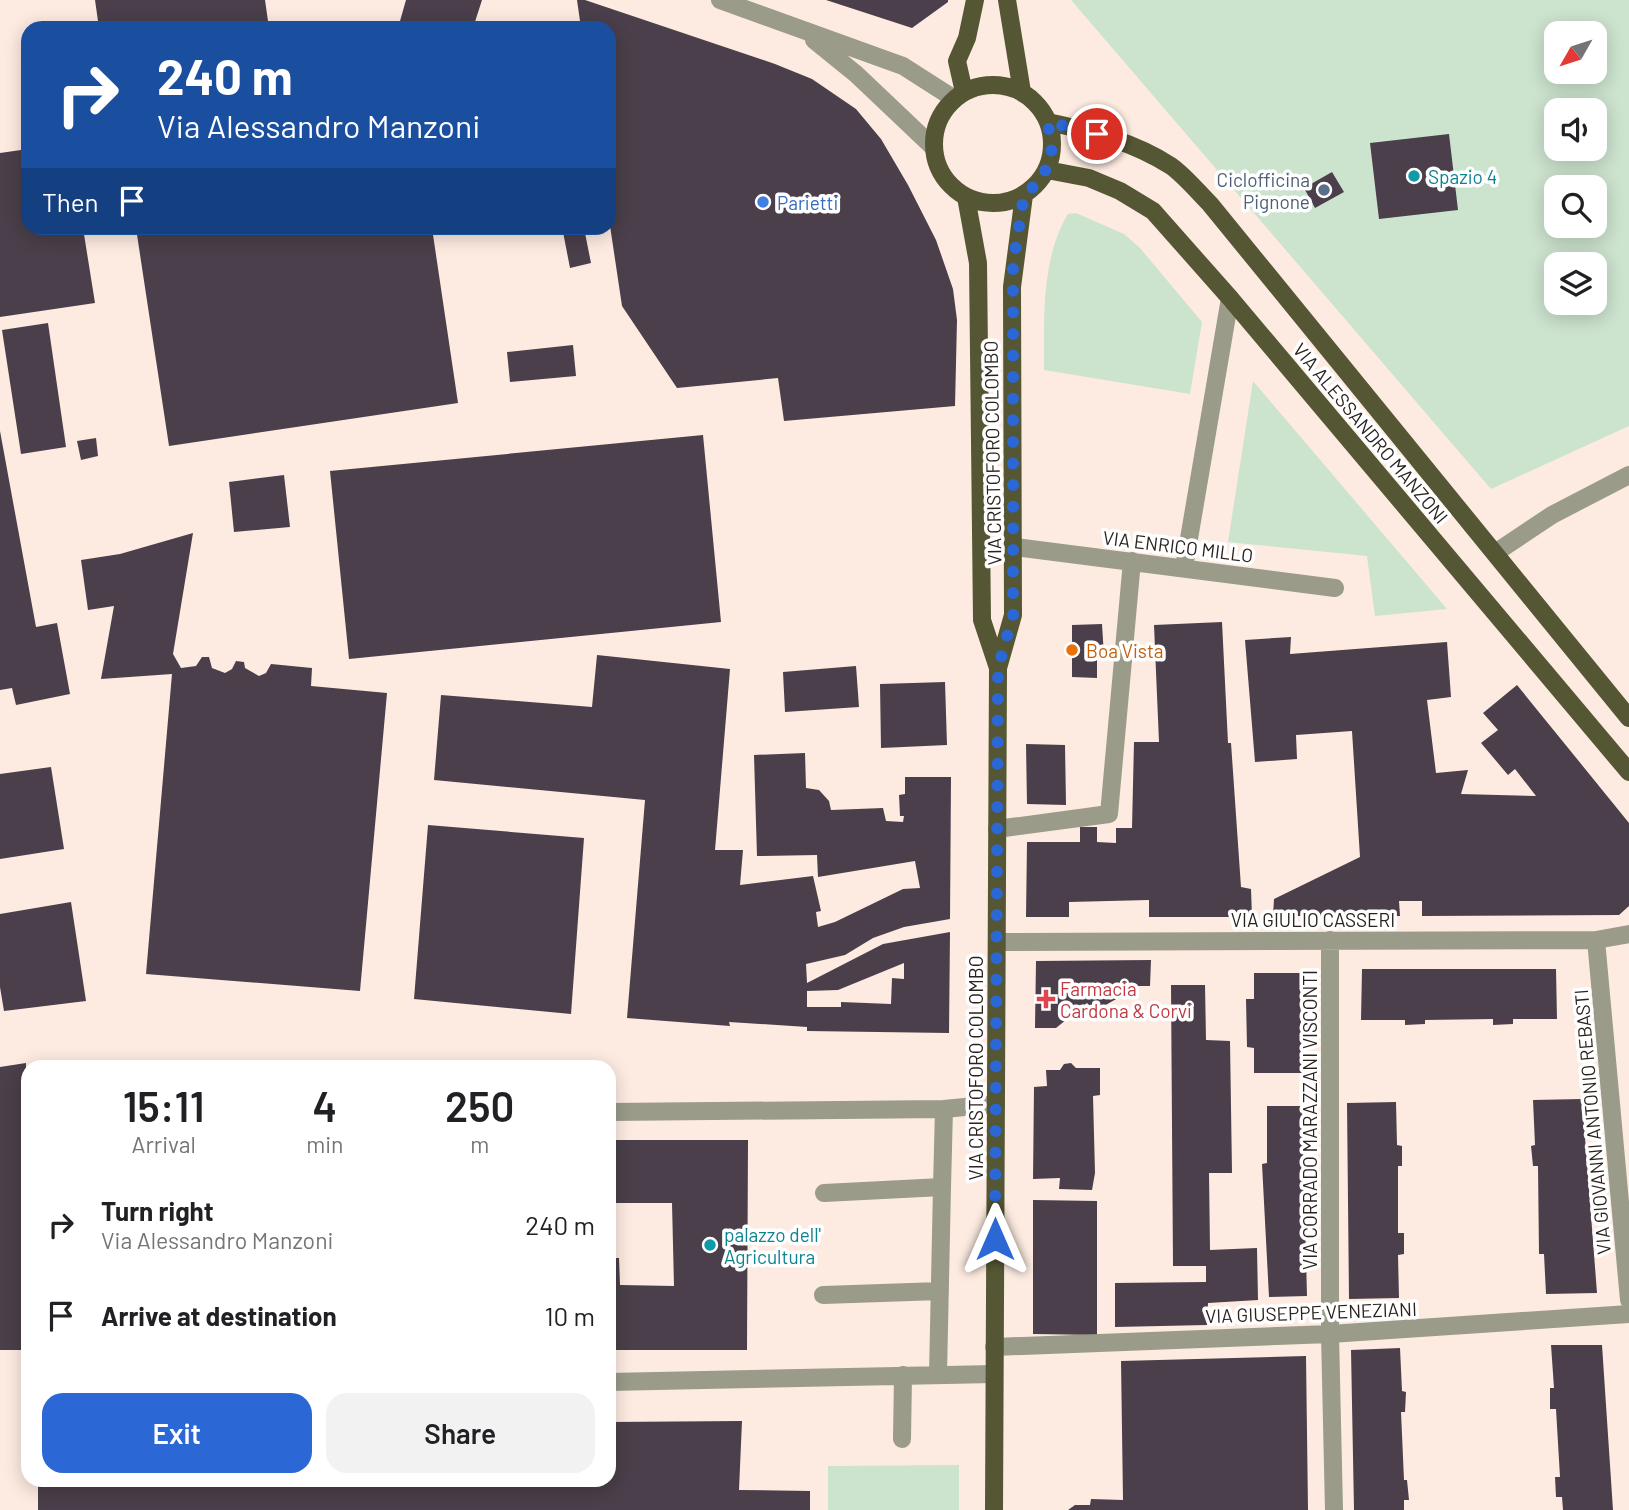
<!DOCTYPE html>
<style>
:root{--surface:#fff;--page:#f2f2f2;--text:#202124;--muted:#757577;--accent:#2b67d5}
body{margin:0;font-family:Barlow,sans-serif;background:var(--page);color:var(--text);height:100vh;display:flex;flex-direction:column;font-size:26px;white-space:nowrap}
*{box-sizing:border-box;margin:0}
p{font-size:23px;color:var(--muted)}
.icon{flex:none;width:38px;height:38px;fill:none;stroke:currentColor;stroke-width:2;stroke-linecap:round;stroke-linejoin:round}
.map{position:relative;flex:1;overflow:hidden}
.panel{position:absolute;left:21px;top:1060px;width:595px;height:427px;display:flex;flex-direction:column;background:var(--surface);border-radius:21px;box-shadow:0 4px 18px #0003}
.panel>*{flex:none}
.guide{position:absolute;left:21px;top:21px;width:595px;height:214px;border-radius:21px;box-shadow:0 4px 18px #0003;background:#1a4fa0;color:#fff;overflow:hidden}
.needle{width:46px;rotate:231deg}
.controls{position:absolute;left:1544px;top:21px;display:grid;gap:14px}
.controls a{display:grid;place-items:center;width:63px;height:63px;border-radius:14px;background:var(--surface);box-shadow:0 4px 18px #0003;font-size:35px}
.pin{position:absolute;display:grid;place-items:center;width:60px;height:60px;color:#fff;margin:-30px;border:4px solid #fff;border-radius:50%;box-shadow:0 2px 7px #0007}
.me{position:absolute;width:77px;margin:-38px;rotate:0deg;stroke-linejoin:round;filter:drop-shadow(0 0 5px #0008)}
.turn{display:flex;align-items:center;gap:24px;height:147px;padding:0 21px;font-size:32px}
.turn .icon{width:91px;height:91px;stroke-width:2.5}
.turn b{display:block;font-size:49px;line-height:60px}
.then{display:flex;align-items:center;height:66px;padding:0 21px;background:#0003;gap:14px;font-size:26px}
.eta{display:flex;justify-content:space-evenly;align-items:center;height:119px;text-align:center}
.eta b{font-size:42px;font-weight:600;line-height:49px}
.primary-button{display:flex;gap:14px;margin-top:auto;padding:14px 21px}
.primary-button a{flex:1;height:80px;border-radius:21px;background:var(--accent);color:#fff;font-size:28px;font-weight:600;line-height:80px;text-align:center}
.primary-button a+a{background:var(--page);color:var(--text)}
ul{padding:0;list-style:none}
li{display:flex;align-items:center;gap:21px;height:91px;padding:0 21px}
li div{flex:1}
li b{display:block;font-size:26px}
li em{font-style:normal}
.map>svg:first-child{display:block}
.green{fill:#cce3ce;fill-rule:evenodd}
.building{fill:#4a3f4a;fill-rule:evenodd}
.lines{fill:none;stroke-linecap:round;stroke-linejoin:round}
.minor{stroke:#9a9b88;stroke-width:18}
.major{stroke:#555634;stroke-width:18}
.route{stroke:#2b67d5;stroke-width:12;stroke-dasharray:0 21.6}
.culture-dot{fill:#0f9aa8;stroke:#fff;stroke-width:2.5}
.service-dot{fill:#5c6f8a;stroke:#fff;stroke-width:2.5}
.shop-dot{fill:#3f7fe0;stroke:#fff;stroke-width:2.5}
.food-dot{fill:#e8710a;stroke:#fff;stroke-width:2.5}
.health-dot{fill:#e0444e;stroke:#fff;stroke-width:2.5}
.labels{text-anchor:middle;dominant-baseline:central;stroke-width:7;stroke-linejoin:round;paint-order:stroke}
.culture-label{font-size:19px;fill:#0d838f;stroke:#fff;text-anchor:start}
.service-label{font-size:19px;fill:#4e5e75;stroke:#fff;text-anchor:end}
.shop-label{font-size:19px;fill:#366cbe;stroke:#fff;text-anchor:start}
.street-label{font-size:19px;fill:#29221f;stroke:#fff}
.food-label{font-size:19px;fill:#c56008;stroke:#fff;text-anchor:start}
.health-label{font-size:19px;fill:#be3a42;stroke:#fff;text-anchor:start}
</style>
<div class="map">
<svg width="1629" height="1510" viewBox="0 0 1629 1510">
<rect width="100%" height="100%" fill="#fdebe1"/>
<path class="green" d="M1071,0H1629V426L1491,489ZM1556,33H1594V72H1556ZM1556,110H1594V149H1556ZM1556,187H1594V226H1556ZM1556,264H1594V303H1556Z
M1076,213L1124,234L1140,248L1202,322L1190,394L1044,370C1044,320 1041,258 1068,214Z
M1253,381L1447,609L1375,616L1367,556L1228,542Z
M959,1465V1510H828V1466Z"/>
<path class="building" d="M95,0H265L269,28H99Z
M406,0H482L473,28H398Z
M577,0H585L775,64L812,79L856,109L881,139L908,185L936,240L953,289L957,320L955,406L784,421L778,378L677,388L622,306L609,219V28H581Z
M826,0H948V2L912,28Z
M1449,134L1458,210L1379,219L1370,143Z
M28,149V228H83L95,303L0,317V153Z
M1332,172L1344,192L1315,208L1304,188Z
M136,228H432L458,403L169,446Z
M584,228L591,263L570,268L563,232Z
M48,323L66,447L21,454L2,330Z
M573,345L576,376L510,382L507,352Z
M0,431L36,627L57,623L70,694L16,705L12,688L0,690Z
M703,435L721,622L349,659L330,471Z
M96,438L98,456L81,460L77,441Z
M284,475L290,527L234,532L229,482Z
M193,533L173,654L181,668L196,666L202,657H209L212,668L225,673L232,669L236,661L244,662L245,668L259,676L266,673L271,664L312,668L311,686L387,693L360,991L146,974L172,674L101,679L114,606L88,610L81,560L120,554Z
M1222,622L1228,743H1231L1241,887L1251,889L1252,917H1149V900L1069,902V917H1026L1027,842H1080V827H1097V842L1116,843V828H1132L1134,742H1159L1154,625Z
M1102,624L1104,656L1097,655V678L1072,677V625Z
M1291,637L1290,654L1447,642L1451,697L1427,700L1436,773L1468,770L1461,794L1536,796L1515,769L1508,775L1481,743L1498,730L1483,713L1517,685L1629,823V906L1619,915L1422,916V901H1399L1400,916H1273L1274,899L1360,857L1352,731L1296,735L1297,759L1255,762L1245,640Z
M597,655L730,669L715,850H743L740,885L813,876L821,911L816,912L818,927L835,922L903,889L920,888L915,861L818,877L817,855L757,856L754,755L805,753L806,788L819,790L829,801L831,810L883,808L886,821L903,822L904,816H900L899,795L905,794V777H951L950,919L904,927L873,938L845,955L806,964L807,983L883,944L950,932L949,1033L807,1031V1027L729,1022L730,1026L627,1018L645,800L434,780L441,695L592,707ZM904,963V979L892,978L891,1004L841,1002V1007H807V991L838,990Z
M856,666L859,707L785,712L783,672Z
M945,682L947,745L881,748L880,684Z
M1026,744L1065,745L1066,805L1027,804Z
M51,767L64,849L0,859V774Z
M428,825L584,838L571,1014L414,999Z
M71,902L86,1001L4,1011L0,987V914Z
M1151,960L1150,986H1117L1118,998L1095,1011L1087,1003L1056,1028H1035L1036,961Z
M1362,969H1556L1557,1019H1513V1024L1493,1025V1019L1425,1020V1024L1405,1025V1020H1361Z
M1254,973H1300L1302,1073H1254V1048L1247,1047L1246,999H1254Z
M1171,985H1205L1206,1040L1230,1041L1232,1173H1209L1210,1250L1257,1248L1258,1300L1208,1303L1207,1325L1115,1327V1283L1206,1282V1266H1173Z
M26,1063L28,1350H0V1067Z
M1071,1063L1076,1068H1100V1095L1093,1096L1095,1173L1092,1190L1059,1189L1060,1178L1033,1179L1034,1087L1047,1086L1046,1070H1060L1064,1064Z
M1582,1099L1597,1293L1546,1294L1544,1254H1539L1538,1166H1533L1531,1146L1535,1145L1533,1100Z
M1396,1102L1397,1145L1402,1146V1166H1398V1233H1404V1254L1398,1255L1399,1298L1349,1299L1347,1103Z
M1267,1106H1302L1307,1296L1269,1297L1262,1164L1267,1163Z
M609,1140H748L747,1350H609V1258H619L620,1285L674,1286L672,1203H609Z
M1033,1200L1097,1201V1335L1033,1334Z
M1551,1345H1602L1613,1510H1563L1562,1497H1556L1555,1477H1560L1556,1409H1550V1388H1554Z
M1400,1348L1402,1391L1406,1392L1405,1412H1401L1404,1480H1407L1409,1500H1404V1510H1354L1351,1350Z
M1306,1356L1308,1510H1068L1075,1505H1090L1091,1499L1123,1500L1121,1361Z
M742,1421L739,1490L810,1491V1510H38V1480H609V1422Z"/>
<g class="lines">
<path class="minor" d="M720,0L903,66L953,98
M814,40L856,74L934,148
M1015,547L1335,588
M1495,553L1552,515L1629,475
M1184,568L1230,298
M997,829L1109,814L1132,561
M1330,940V1334L1334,1510
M1596,940L1629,1300
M997,942L1596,940L1629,934
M944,1109L996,1104
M609,1112L944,1109L942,1187
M824,1193L942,1187L938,1375
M823,1295L940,1291
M994,1347L1330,1334L1629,1314
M609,1382L994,1374
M902,1439L903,1375"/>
<path class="major" d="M1007,0L1022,92
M934 144a59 59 0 1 1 118 0a59 59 0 1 1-118 0Z
M964,92L957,61L967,38L975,0
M1048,122C1091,131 1134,142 1171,166C1185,176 1198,192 1210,204L1629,718
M1047,170L1089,178L1120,191L1153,211L1230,298L1629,772
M966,197L978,263L982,620L998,668
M994,1510L998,668L1013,615L1012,287L1024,195"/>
</g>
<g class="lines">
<path class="route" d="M995,1239L998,668L1013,615V264L1024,195L1041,180L1052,155L1048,122L1097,134"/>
</g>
<g class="culture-dot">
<circle cx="1414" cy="176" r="7"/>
<circle cx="710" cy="1245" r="7"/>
</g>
<circle class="service-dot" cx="1324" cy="190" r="7"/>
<circle class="shop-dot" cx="763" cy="202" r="7"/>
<circle class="food-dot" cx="1072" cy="650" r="7"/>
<path class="health-dot" d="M1042.5 988.5h7v7h7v7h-7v7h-7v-7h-7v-7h7z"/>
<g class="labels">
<g class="culture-label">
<text x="1428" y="176">Spazio 4</text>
<text x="724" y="1234">palazzo dell'<tspan x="724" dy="22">Agricultura</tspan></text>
</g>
<g class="service-label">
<text x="1310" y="179">Ciclofficina<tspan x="1310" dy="22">Pignone</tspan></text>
</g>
<g class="shop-label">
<text x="777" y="202">Parietti</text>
</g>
<g class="street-label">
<text transform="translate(1371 433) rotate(50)">VIA ALESSANDRO MANZONI</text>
<text transform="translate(992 453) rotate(-91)">VIA CRISTOFORO COLOMBO</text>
<text transform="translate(1178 546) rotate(7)">VIA ENRICO MILLO</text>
<text x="1313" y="919">VIA GIULIO CASSERI</text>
<text transform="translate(975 1068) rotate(-90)">VIA CRISTOFORO COLOMBO</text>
<text transform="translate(1309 1120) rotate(-90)">VIA CORRADO MARAZZANI VISCONTI</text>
<text transform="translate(1592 1122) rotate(-95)">VIA GIOVANNI ANTONIO REBASTI</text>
<text transform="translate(1311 1312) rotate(-2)">VIA GIUSEPPE VENEZIANI</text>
</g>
<g class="food-label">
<text x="1086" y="650">Boa Vista</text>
</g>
<g class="health-label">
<text x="1060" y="988">Farmacia<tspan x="1060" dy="22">Cardona &amp; Corvi</tspan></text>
</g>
</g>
</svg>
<div class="controls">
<a><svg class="needle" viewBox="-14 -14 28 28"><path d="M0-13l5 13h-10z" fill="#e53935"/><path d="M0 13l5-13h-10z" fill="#757577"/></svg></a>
<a><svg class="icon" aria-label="sound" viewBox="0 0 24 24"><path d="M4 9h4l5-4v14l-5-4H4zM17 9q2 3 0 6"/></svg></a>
<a><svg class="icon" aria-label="search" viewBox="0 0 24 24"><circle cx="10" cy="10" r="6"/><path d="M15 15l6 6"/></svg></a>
<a><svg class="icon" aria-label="layers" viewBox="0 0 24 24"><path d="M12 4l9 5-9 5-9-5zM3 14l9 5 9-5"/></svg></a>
</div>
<div class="pin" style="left:1097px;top:134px;background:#d93025"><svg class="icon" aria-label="arrive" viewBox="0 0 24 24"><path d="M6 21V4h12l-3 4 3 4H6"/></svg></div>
<svg class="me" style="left:995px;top:1239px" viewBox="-20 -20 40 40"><path d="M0-17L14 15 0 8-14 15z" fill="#2b67d5" stroke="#fff" stroke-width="4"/></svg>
<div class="guide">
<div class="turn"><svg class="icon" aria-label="right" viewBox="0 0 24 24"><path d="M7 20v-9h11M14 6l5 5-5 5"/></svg><div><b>240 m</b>Via Alessandro Manzoni</div></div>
<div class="then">Then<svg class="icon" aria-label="arrive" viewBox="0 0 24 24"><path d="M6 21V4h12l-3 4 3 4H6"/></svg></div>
</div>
<section class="panel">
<div class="eta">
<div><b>15:11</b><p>Arrival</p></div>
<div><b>4</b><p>min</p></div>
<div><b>250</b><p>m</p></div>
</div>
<ul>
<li><svg class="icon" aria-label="right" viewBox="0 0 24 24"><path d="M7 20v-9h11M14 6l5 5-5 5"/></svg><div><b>Turn right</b><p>Via Alessandro Manzoni</p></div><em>240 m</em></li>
<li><svg class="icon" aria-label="arrive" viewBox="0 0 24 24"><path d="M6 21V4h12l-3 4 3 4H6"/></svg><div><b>Arrive at destination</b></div><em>10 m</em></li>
</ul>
<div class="primary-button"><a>Exit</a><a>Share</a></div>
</section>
</div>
